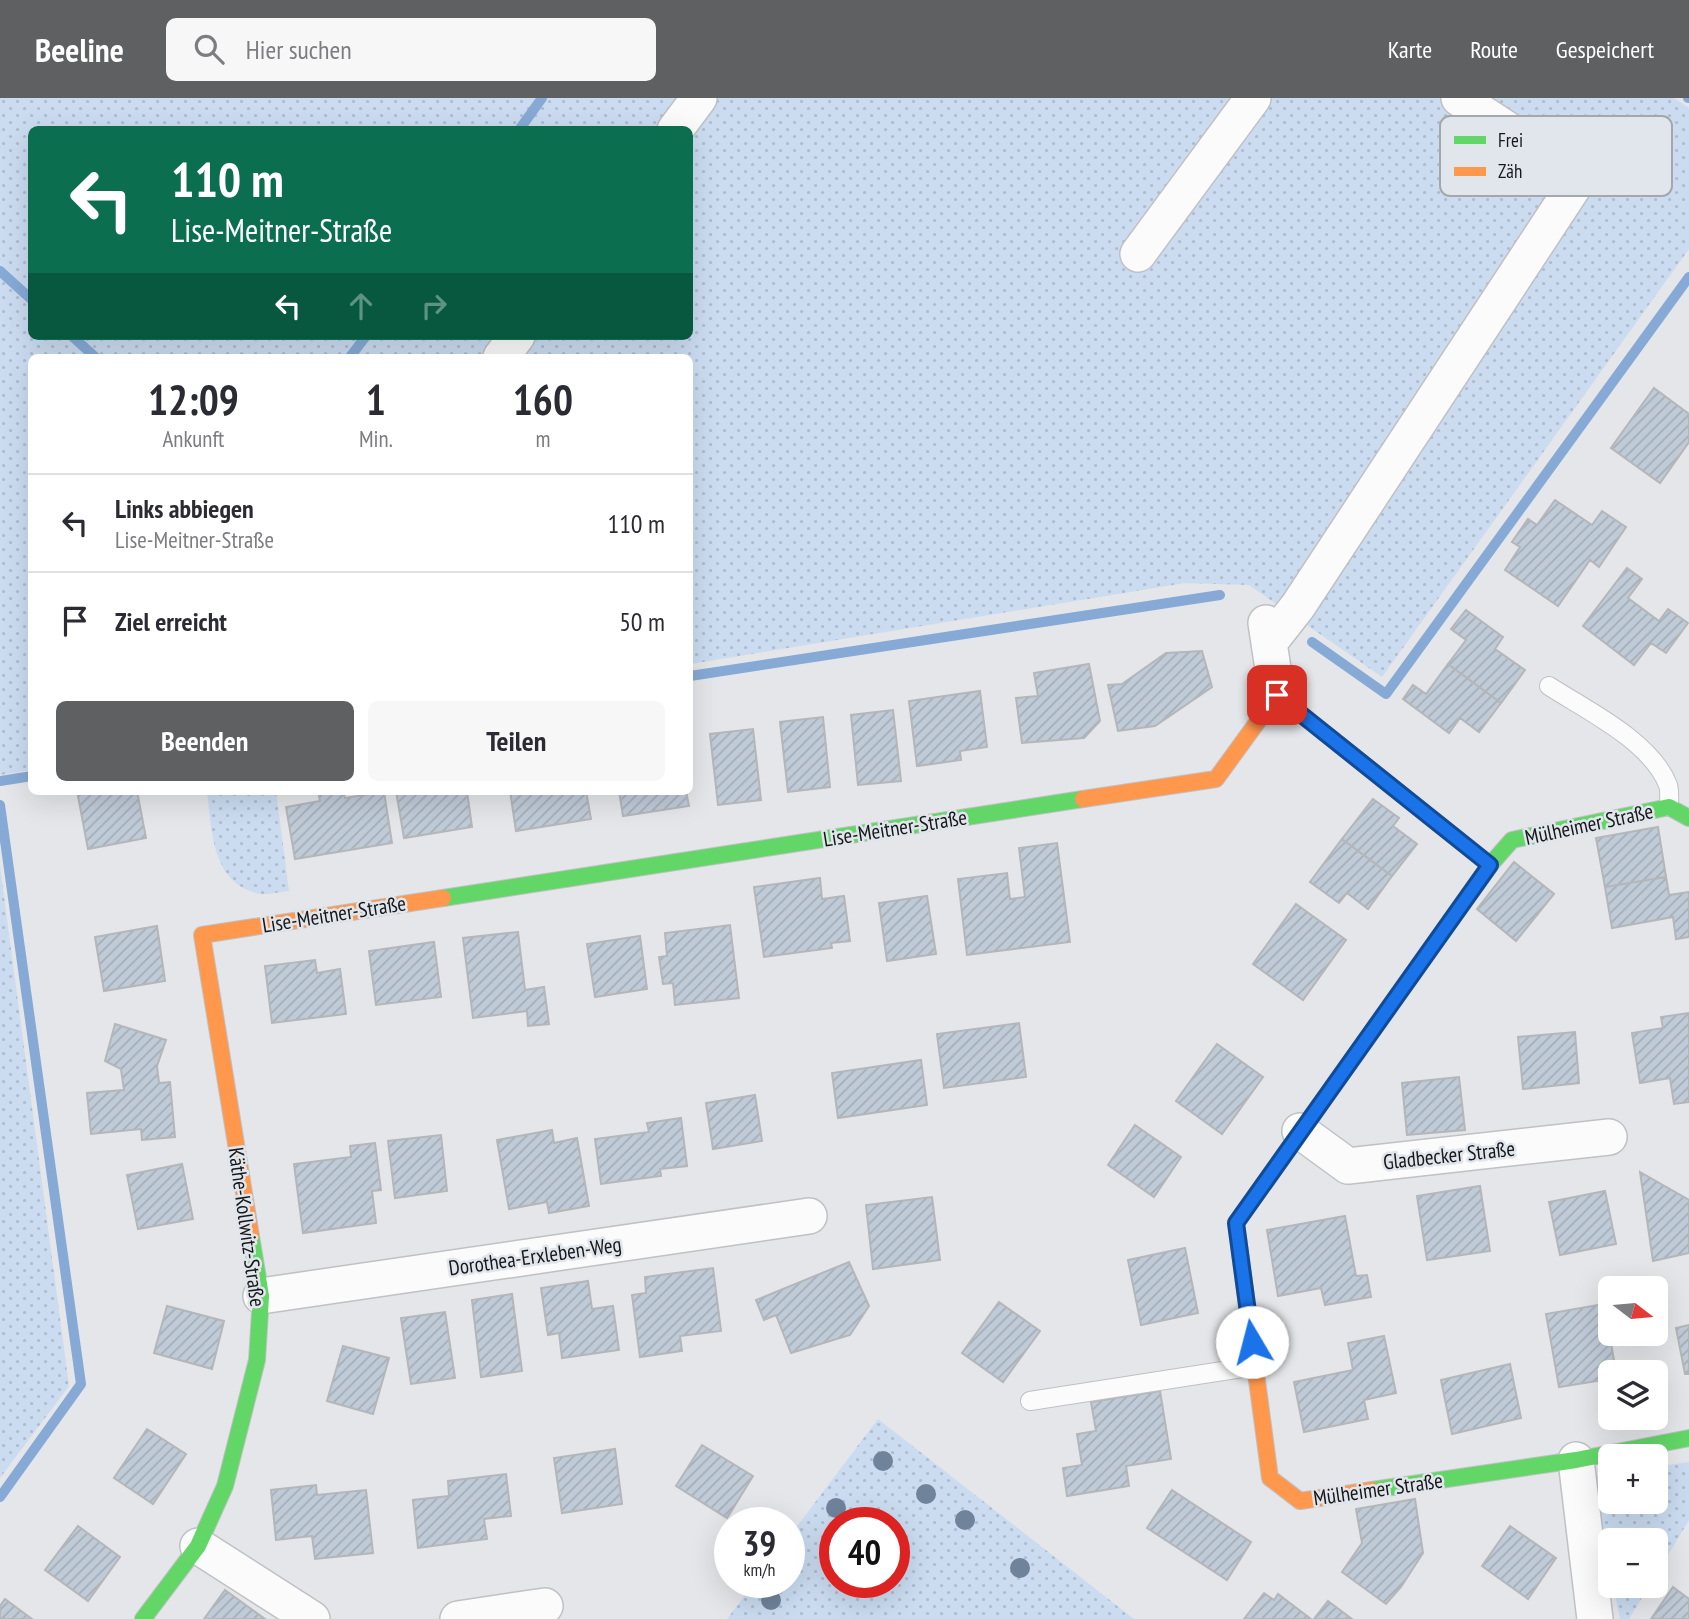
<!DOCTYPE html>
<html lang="de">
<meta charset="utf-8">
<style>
:root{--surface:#fff;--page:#f7f7f7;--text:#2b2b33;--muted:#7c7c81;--line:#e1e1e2;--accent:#5e6062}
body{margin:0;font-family:"PT Sans Narrow",sans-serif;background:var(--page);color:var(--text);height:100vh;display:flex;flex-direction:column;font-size:26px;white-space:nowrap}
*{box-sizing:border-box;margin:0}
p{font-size:23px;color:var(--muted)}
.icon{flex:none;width:38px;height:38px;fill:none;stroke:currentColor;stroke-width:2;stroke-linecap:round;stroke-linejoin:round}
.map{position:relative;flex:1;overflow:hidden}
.details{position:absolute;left:28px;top:256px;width:665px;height:441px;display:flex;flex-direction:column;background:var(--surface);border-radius:10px;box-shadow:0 7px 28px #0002}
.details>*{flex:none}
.guide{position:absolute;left:28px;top:28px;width:665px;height:214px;border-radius:10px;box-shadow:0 7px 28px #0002;background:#0b6e4f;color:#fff;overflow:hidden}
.needle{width:46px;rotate:106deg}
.controls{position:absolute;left:1598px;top:1178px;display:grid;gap:14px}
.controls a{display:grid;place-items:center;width:70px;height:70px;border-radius:10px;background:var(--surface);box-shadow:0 7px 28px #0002;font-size:35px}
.speed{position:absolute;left:714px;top:1409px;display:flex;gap:14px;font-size:35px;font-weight:700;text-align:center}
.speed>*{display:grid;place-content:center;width:91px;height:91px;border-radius:50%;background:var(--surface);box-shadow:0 7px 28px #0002;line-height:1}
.speed small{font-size:18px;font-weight:400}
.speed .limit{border:10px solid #d22;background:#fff;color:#111}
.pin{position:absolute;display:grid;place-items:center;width:60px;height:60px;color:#fff;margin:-30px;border-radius:14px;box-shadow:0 4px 10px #0006}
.me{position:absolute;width:77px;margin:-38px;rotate:352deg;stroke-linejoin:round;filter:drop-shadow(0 0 5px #0008)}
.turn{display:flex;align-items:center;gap:24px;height:147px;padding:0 28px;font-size:32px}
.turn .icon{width:91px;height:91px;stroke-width:2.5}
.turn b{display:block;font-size:49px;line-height:60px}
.lanes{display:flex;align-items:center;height:66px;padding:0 28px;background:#0003;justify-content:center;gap:35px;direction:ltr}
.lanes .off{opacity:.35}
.eta{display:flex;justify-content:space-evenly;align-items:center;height:119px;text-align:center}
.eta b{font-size:42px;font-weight:700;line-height:49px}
.button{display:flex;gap:14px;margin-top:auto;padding:14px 28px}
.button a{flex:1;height:80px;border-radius:10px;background:var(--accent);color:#fff;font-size:28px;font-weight:700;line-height:80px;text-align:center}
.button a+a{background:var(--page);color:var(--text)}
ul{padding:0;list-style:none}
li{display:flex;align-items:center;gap:21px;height:98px;padding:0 28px;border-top:2px solid var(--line)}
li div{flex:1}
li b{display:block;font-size:26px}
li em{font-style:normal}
header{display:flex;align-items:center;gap:42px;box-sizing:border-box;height:98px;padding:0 35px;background:var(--accent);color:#fff}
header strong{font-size:33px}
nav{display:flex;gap:38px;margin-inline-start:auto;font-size:24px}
.search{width:490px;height:63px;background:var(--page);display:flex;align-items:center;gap:18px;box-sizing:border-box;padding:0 24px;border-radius:10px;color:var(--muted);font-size:26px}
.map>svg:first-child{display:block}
.grass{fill:url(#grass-dots);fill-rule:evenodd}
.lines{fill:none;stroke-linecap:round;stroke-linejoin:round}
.stream{stroke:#86aad5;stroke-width:10}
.building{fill:url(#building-hatch);stroke:#b4b6b8;stroke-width:2}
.lane-casing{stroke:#bfc1c3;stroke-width:20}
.street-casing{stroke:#bfc1c3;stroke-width:38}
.fast-casing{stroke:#bfc1c3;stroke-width:18}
.slow-casing{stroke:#bfc1c3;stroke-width:18}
.lane{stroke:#fbfbfc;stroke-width:18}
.street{stroke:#fbfbfc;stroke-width:35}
.fast{stroke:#63d668;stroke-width:16}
.slow{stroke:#ff974d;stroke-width:16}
.tree{fill:#6f839a}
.route-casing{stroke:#114b97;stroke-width:18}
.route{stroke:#1a73e8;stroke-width:12}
.labels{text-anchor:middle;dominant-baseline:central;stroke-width:5;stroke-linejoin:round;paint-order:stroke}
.street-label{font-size:21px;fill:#16181a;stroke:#e1e6ec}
.key{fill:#e1e6ec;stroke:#a4a8ad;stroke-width:2}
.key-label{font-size:19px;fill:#16181a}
</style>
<header>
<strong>Beeline</strong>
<div class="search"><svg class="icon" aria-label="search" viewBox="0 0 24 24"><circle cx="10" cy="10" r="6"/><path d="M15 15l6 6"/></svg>Hier suchen</div>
<nav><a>Karte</a><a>Route</a><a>Gespeichert</a></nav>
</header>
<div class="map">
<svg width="1689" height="1521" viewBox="0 0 1689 1521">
<defs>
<pattern id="grass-dots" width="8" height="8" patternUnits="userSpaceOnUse" patternTransform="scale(1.75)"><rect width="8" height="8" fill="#cbdcf1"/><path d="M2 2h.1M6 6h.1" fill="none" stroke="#aebcce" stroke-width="1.8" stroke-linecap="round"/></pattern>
<pattern id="building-hatch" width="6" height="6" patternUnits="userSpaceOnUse" patternTransform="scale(1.75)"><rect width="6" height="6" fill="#c0cbd8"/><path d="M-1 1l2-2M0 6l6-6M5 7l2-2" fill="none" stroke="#a4aeb9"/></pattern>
</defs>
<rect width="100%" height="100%" fill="#e4e6e9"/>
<path class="grass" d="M0,0H1674L1689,10V151L1382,579L1249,487L1185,485L690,566V259H32L31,672L0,677ZM32,32H690V238H32Z
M207,693H276L289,793C279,794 265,798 256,795C211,783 212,731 207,693Z
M0,768L69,1288L0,1380Z
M878,1321L1134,1521H727L755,1484H789V1439ZM835,1424H894V1484H835Z
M1689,1364V1422L1656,1477V1442H1610V1472L1592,1379L1610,1376V1404H1656V1369Z
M1613,1488H1649L1629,1521H1620Z"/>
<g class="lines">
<path class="stream" d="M1688,0H1689
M519,32L542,0
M0,173L32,202
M72,238L95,259
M350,259L366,238
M1312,544L1386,596L1689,179
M690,578L1220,497
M0,683L32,678
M0,707L81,1286L0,1399"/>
</g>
<path class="building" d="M1654,290L1689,316V344L1660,385L1611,350Z
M1555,402L1592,427L1602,413L1626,429L1599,469L1590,462L1558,508L1505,472L1520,449L1512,444L1528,421L1537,427Z
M1627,470L1642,481L1628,500L1659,523L1668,511L1688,525L1666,555L1651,545L1634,567L1583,528Z
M1466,512L1503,539L1495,551L1525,572L1501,605L1448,566L1466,542L1451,531Z
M1202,553L1212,589L1155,628L1118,633L1108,587L1122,586L1166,555Z
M1089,566L1100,623L1084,640L1022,645L1016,600L1038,598L1034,575Z
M1448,566L1501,605L1479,634L1460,620L1449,635L1403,601L1413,587L1426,596Z
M980,593L987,649L960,653L961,662L917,668L909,603Z
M893,612L901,683L858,687L851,617Z
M823,619L830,689L788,694L780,624Z
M753,631L761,702L718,707L710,636Z
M77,693H137L146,740L88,751Z
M318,693H343L345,700L384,694L392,745L295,761L286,709L320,703Z
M396,693H467L472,729L404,740Z
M510,693H586L591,721L516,733Z
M619,693H686L689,708L623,718Z
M1373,701L1399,720L1393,728L1417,746L1392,778L1342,741Z
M1658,729L1666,779L1605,789L1596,740Z
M1342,741L1392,778L1368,811L1347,795L1339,805L1310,784Z
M1057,745L1070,844L967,857L958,781L1007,775L1010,801L1025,799L1019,750Z
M1514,764L1554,796L1516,843L1477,811Z
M1666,779L1669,797L1689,794V839L1676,841L1673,819L1612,830L1605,789Z
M820,780L822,801L844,798L850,843L831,845L832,850L764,859L754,789Z
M927,798L936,856L887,863L879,805Z
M1296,806L1346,842L1303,902L1253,866Z
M730,827L739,900L675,907L673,885L663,886L659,859L667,858L665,835Z
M157,828L165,883L104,893L95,839Z
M518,834L525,892L544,889L549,926L528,928L527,913L473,920L463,840Z
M640,838L647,891L595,899L587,846Z
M434,844L441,899L376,907L369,853Z
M315,862L317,875L340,871L346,916L272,925L265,868Z
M1689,915V1004L1674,1006L1670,980L1640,985L1632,935L1663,930L1661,919Z
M1019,925L1026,979L944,990L937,936Z
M115,926L166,942L157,968L159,985L170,984L175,1039L142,1042L141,1031L91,1036L87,995L124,992L121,971L105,963Z
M1575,934L1579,985L1523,991L1518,939Z
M1217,946L1263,979L1222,1036L1176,1003Z
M921,962L927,1007L838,1020L832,975Z
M1459,979L1465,1032L1407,1037L1402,985Z
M755,997L762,1043L713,1051L706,1005Z
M681,1020L687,1068L660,1071L661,1078L601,1086L595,1041L649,1034L647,1025Z
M1135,1027L1181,1059L1154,1099L1108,1067Z
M552,1032L554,1045L577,1040L589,1108L549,1115L547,1104L509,1111L497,1042Z
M441,1037L447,1093L395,1100L388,1043Z
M375,1045L381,1092L372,1093L376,1125L303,1135L294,1066L351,1059L350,1048Z
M182,1066L193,1121L138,1131L127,1077Z
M1640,1074L1689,1102V1155L1653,1163Z
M1480,1088L1490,1153L1427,1162L1417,1098Z
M1605,1093L1616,1146L1560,1157L1549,1104Z
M932,1099L940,1162L873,1171L866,1107Z
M1345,1118L1356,1178L1367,1177L1371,1199L1325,1207L1321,1190L1278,1198L1267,1132Z
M1185,1150L1198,1215L1141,1227L1128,1162Z
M849,1164L869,1208L850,1237L791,1255L776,1217L764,1222L756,1202Z
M713,1170L721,1233L680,1238L682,1253L640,1259L632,1197L646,1195L645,1179Z
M588,1183L592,1211L613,1208L619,1252L562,1260L559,1235L548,1237L541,1190Z
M512,1196L522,1273L481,1279L472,1202Z
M999,1204L1040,1233L1003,1284L962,1255Z
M1610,1205V1236H1646V1239L1611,1245L1616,1274H1610V1281L1559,1289L1546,1216Z
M167,1208L224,1223L212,1271L154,1255Z
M445,1214L455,1280L411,1286L401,1220Z
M1689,1227V1276H1685L1676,1230Z
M1384,1238L1396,1295L1364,1302L1368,1321L1304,1334L1294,1284L1353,1272L1348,1245Z
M343,1248L389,1260L373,1316L327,1303Z
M1510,1266L1521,1320L1452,1336L1441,1282Z
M1160,1293L1171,1361L1126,1368L1129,1388L1067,1398L1063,1370L1082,1367L1077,1336L1096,1333L1091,1304Z
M147,1331L186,1356L153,1406L114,1380Z
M702,1347L753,1378L727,1420L676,1388Z
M615,1351L622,1406L562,1415L554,1360Z
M506,1376L511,1418L484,1421L487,1441L418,1450L413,1402L449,1398L448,1383Z
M316,1387L317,1397L366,1392L373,1455L315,1461L312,1438L276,1442L271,1392Z
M1172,1392L1251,1444L1227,1482L1147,1430Z
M1415,1401L1423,1455L1401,1489L1386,1506L1342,1474L1362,1445L1356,1411Z
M78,1428L120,1459L88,1503L45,1472Z
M1510,1428L1556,1460L1528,1501L1482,1468Z
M1673,1489L1689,1501V1521H1651Z
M225,1492L265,1521H204Z
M1264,1495L1274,1502L1278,1496L1311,1521H1244Z
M5,1501L32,1521H0V1508Z
M1328,1503L1352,1521H1314Z"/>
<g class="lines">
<defs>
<path id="lane" d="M1549,588C1586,612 1651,643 1668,687C1670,693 1669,702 1669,709
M1030,1303L1255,1268"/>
<path id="street" d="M675,32L699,0
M1138,156L1253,0
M501,259L517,238
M1266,525L1277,597
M1269,545L1298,508L1580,79L1459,0
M1300,1033L1348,1068L1609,1039
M261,1198L809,1118
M1576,1362L1595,1521
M198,1448L312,1521
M458,1521L545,1508"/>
<path id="fast" d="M443,800L1083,701
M1258,1094L1490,767L1512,742L1669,709L1689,720
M1372,1392L1576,1362L1689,1340
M143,1521L198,1448L225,1388L257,1262L261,1198L251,1138"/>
<path id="slow" d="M1083,701L1216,681L1277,597L1490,767
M1258,1094L1236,1125L1270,1380L1300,1403L1372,1392
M251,1138L202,837L443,800"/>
</defs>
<use href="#lane" class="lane-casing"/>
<use href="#street" class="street-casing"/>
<use href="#fast" class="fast-casing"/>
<use href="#slow" class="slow-casing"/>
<use href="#lane" class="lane"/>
<use href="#street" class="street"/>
<use href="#fast" class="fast"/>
<use href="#slow" class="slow"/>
</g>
<g class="tree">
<circle cx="883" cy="1363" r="10"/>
<circle cx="926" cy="1396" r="10"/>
<circle cx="836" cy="1410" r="10"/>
<circle cx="965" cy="1422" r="10"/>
<circle cx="1020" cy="1470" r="10"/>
<circle cx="771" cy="1502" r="10"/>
</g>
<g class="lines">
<defs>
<path id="route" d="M1252,1244L1236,1125L1490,767L1277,597"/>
</defs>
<use href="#route" class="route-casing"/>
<use href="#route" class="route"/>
</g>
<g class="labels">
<g class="street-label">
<text transform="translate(1589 726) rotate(-12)">Mülheimer Straße</text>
<text transform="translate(895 730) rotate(-9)">Lise-Meitner-Straße</text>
<text transform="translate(334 816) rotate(-9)">Lise-Meitner-Straße</text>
<text transform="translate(1449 1057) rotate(-6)">Gladbecker Straße</text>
<text transform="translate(247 1129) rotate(82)">Käthe-Kollwitz-Straße</text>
<text transform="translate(535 1158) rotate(-8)">Dorothea-Erxleben-Weg</text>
<text transform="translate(1378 1391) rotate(-8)">Mülheimer Straße</text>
</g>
</g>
<rect x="1440" y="18" width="232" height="80" rx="10" class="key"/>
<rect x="1454" y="38" width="32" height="8" fill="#63d668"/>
<rect x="1454" y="69" width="32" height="9" fill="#ff974d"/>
<g class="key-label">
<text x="1498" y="49">Frei</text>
<text x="1498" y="80">Zäh</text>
</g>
</svg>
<div class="controls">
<a><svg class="needle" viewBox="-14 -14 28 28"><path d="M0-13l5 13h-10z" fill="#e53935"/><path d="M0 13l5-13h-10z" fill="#7c7c81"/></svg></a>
<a><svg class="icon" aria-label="layers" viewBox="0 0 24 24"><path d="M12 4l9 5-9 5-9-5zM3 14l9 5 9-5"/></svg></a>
<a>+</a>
<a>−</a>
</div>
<div class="speed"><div>39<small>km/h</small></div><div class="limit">40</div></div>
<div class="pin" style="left:1277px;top:597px;background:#d93025"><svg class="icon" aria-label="arrive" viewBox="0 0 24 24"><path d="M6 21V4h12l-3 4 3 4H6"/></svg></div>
<svg class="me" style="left:1252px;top:1244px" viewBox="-20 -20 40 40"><circle r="19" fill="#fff"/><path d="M0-13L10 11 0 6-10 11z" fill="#1a73e8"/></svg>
<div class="guide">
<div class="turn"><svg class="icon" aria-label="left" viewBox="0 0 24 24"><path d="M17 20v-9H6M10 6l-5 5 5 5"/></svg><div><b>110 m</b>Lise-Meitner-Straße</div></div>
<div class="lanes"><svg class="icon" aria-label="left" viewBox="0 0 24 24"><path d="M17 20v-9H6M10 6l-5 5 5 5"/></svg><svg class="icon off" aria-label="ahead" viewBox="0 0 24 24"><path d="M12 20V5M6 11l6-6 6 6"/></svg><svg class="icon off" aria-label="right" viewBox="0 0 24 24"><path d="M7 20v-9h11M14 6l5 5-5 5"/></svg></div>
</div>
<section class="details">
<div class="eta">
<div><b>12:09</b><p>Ankunft</p></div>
<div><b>1</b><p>Min.</p></div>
<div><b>160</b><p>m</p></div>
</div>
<ul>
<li><svg class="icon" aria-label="left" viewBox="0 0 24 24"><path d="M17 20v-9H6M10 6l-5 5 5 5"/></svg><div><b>Links abbiegen</b><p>Lise-Meitner-Straße</p></div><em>110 m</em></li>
<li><svg class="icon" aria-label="arrive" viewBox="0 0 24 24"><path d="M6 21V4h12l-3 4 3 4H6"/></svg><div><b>Ziel erreicht</b></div><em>50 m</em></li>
</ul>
<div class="button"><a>Beenden</a><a>Teilen</a></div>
</section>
</div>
